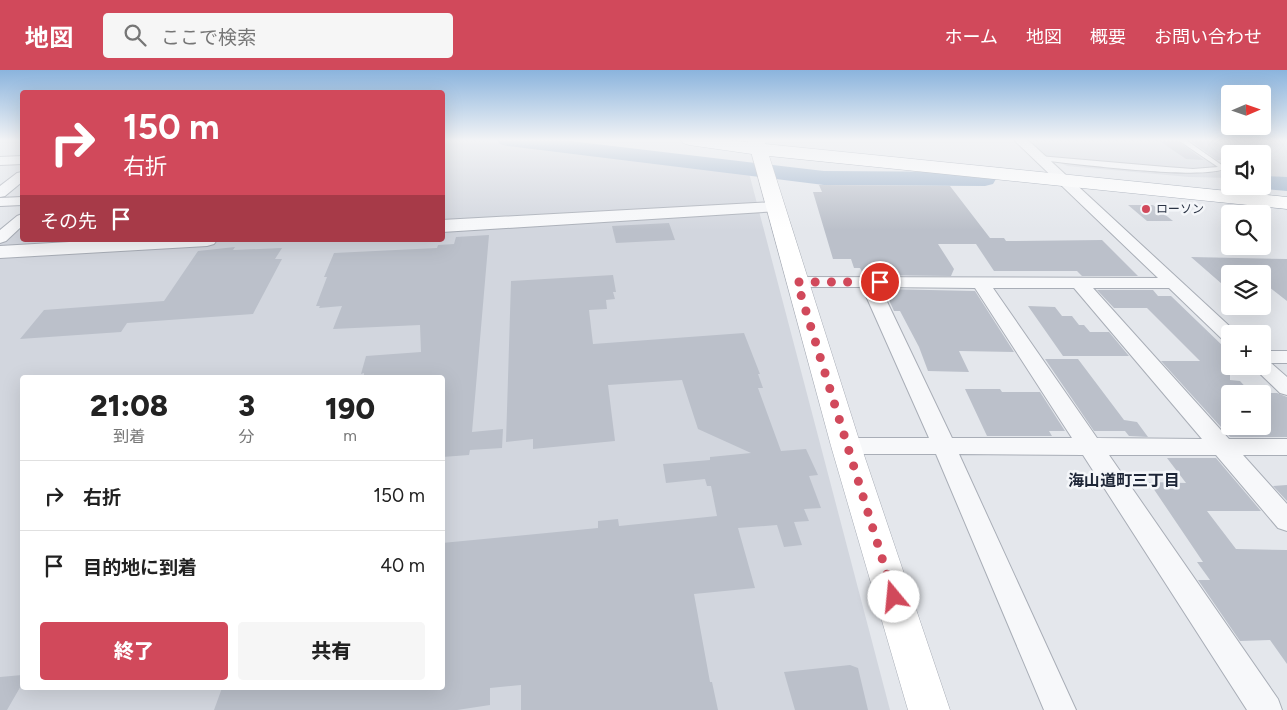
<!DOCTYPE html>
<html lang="ja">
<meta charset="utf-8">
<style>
:root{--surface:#fff;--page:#f6f6f6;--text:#222;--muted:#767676;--line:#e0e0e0;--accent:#d1495b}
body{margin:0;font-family:Figtree,"Noto Sans JP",sans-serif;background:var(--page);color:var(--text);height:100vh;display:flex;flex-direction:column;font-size:19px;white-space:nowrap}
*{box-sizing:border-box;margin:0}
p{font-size:16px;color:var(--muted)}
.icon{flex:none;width:28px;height:28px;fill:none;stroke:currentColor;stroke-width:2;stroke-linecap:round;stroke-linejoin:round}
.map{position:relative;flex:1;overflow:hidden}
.sheet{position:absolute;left:20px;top:305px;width:425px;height:315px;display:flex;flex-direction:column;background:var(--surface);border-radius:5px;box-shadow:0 5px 20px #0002}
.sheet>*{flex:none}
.guide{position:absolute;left:20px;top:20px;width:425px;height:152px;border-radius:5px;box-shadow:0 5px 20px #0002;background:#d1495b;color:#fff;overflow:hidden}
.needle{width:32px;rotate:88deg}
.fabs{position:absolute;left:1221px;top:15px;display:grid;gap:10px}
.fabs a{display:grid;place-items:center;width:50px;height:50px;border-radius:5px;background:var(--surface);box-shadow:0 5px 20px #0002;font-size:25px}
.pin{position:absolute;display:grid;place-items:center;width:42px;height:42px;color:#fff;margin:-21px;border:2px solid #fff;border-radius:50%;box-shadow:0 1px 5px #0007}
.me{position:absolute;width:55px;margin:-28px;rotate:343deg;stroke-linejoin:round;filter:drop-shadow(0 0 4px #0008)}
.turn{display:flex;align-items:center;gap:18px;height:105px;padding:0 20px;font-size:22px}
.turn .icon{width:65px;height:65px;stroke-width:2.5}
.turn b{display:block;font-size:35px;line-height:42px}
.then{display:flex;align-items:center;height:48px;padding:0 20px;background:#0003;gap:10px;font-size:19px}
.eta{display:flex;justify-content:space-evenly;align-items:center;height:85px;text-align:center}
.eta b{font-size:30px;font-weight:800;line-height:35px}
.action{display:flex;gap:10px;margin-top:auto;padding:10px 20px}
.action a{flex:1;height:58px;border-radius:5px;background:var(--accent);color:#fff;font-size:20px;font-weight:800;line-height:58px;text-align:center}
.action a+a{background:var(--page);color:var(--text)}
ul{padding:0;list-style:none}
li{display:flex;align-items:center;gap:15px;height:70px;padding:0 20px;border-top:1px solid var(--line)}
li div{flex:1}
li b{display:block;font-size:19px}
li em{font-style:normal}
header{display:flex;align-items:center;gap:30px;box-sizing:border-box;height:70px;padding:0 25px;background:var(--accent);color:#fff}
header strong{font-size:24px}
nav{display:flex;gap:28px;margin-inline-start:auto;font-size:18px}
.search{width:350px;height:45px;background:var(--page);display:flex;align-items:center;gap:12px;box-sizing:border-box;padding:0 18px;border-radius:5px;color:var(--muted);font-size:19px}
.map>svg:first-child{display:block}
.built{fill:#d2d6de;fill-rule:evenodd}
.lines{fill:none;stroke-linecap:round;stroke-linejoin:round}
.river{fill:#9fb4cc;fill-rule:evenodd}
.building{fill:#bbc0ca;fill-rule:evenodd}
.service-casing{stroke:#a9aeb7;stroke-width:2}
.minor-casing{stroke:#a9aeb7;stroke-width:2}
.tertiary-casing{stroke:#a9aeb7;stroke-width:2}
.secondary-casing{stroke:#a9aeb7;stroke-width:1}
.trunk-casing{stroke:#8b94a3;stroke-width:1}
.service{fill:#f7f8fa;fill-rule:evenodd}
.minor{fill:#f7f8fa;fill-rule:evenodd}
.tertiary{fill:#f7f8fa;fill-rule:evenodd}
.secondary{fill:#fff;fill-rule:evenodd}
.trunk{fill:#fff;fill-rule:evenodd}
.route{stroke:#d1495b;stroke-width:9;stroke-dasharray:0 16.2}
.poi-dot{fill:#d1495b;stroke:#f4f6f9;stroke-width:2}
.labels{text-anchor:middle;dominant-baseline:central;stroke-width:5;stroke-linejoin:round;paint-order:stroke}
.far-poi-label{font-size:12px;fill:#2b3445;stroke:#f4f6f9;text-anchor:start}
.neighbourhood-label{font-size:16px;font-weight:bold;fill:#1d2536;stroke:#f4f6f9}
</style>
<header>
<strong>地図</strong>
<div class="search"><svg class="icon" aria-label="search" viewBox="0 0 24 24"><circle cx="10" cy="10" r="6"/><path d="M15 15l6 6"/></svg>ここで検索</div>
<nav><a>ホーム</a><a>地図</a><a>概要</a><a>お問い合わせ</a></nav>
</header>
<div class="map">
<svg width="1287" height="640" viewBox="0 0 1287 640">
<rect width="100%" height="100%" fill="#e4e7ec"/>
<path class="built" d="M443,70H476L749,103L890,640H0V173L22,154V170H442ZM22,308H442V618H22Z
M1025,70H1287V108H1263L1262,84H1230V108L1189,107L1067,96L1037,81Z"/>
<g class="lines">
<path class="river" d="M497,70H562L824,101L985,102L993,104L996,109L993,114L985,116L824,115L507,76L500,74Z
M1262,106L1287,107V121L1254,118L1253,116H1262Z"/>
</g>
<path class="building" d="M1158,70H1176L1204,90L1186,89Z
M1190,70H1212L1234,84H1230V90H1217Z
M819,115L950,116L990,168H1004L1006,171L1102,170L1138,206H1082L1077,201H994L976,174H938L954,199L951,206L864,205L860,198H854L851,189H833L813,122H822Z
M1128,135H1153L1173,151H1147Z
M669,153L675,170L616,173L612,156Z
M489,165L472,362L503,359L502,378L470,380L469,385L442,387V308H364V303L361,304L366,286L421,282L420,255L333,259L342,236L319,238L320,236H316L327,207H324L334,183L437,178L438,175L454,174L456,167Z
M235,177L233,180L282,178L275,189H282L253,244L127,253L121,262L20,269L44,240L164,231L198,181Z
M1191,187L1287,189V231L1269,217H1262V204H1230V221Z
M613,205L616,222H613L615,229L606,230L607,239L589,240L593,274L744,263L760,304H758L763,318H758L781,381L806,379L818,405L809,406L821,438L804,439L809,451L794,452L802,475L784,477L777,455L738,458L755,518L694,524L710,612H712L718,640H521V615L490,618V635L457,640H214L222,618H442V473L598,458V451L618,449L619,456L717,446L711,416H707L705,409L666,413L663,394L710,390V387L751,383L698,359L682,310L608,315L615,371L533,379V369L506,372L511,211Z
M884,219L975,221L1014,282L959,281L969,302L928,301L919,277L900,241H894Z
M1097,220H1153L1158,226H1171L1224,277H1230V310L1240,311L1251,323H1277L1287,327V367H1230L1161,291H1200L1147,238H1114ZM1230,324H1262V356H1230Z
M1028,236L1055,237L1062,246H1072L1079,255H1084L1090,262H1109L1129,286H1063Z
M1045,289H1078L1124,350L1137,352L1148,367L1129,366L1125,361H1094Z
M965,319H1000L1002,322H1040L1065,361H1049L1052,366H987Z
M1167,388H1216L1261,441H1207L1236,479L1287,480V594L1270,570L1240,571L1198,510H1210L1197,492H1203L1149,412L1186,413Z
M1287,415V431L1273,416Z
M850,595L858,598L868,640H795L784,602Z
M22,605V614L7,640H0V607Z"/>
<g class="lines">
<defs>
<path id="service" d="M1178,70H1186L1226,98C1205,111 1071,93 1039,90L1036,88L1039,86L1166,97L1193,99L1218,97Z"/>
<path id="minor" d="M1014,70H1028L1238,264H1230V272L1223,270L1169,218H1093L1229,369H1287V385H1243L1287,434V461L1278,458L1216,385H1109L1278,629L1282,640H1247L1083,385L959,384L1076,640H1044L936,384H846L838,382L834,376L838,370L846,368H929L862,217H797L791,216L788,212L791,208L797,207L1158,208ZM880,217L975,218L1072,368H952ZM993,218H1074L1202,369L1097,368Z
M22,86V94L0,95V87Z
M22,102V112L5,126L0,127V116L17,103Z
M22,127V135L0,136V128Z
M22,144V156L6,171L0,173V160L17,146Z
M1262,281H1287V293H1271L1287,307V325L1280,323L1252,296H1262Z"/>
<path id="tertiary" d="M774,132L780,133L783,137L780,141L442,162V150Z
M104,170H217L214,174L207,176L0,188V176Z"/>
<path id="secondary" d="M748,70H764L861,376L950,640H908L831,376Z"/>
<path id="trunk" d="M681,70H726L1287,127V139L759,85L689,75L683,73Z"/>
</defs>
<use href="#service" class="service-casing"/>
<use href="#minor" class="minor-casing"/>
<use href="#tertiary" class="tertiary-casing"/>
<use href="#secondary" class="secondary-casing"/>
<use href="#trunk" class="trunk-casing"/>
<use href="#service" class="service"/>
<use href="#minor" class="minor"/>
<use href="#tertiary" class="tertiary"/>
<use href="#secondary" class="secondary"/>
<use href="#trunk" class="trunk"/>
</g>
<linearGradient id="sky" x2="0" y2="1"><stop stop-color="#8bb4dd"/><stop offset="0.44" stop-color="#f3f4f6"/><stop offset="1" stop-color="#f3f4f6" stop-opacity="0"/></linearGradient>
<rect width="1287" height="160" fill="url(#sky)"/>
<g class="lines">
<path class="route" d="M880,212H797L894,527"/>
</g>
<circle class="poi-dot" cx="1146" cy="139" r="5"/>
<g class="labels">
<g class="far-poi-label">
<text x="1156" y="139">ローソン</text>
</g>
<g class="neighbourhood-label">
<text x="1124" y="410">海山道町三丁目</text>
</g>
</g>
</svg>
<div class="fabs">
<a><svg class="needle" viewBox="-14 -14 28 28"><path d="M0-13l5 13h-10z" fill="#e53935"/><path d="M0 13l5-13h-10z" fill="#767676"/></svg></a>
<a><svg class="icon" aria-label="sound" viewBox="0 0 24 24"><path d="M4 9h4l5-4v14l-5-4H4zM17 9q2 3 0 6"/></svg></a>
<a><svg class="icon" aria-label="search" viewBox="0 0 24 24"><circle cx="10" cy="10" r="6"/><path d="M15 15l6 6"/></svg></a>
<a><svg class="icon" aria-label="layers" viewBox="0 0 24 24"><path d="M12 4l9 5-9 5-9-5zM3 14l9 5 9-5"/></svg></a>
<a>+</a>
<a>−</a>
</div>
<div class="pin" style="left:880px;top:212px;background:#d93025"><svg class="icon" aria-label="arrive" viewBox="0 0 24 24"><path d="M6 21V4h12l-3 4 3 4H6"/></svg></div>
<svg class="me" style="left:894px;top:527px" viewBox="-20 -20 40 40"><circle r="19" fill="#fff"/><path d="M0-13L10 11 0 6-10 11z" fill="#d1495b"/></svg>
<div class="guide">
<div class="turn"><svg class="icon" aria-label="right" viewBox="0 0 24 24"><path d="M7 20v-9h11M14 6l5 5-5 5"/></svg><div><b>150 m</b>右折</div></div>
<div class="then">その先<svg class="icon" aria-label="arrive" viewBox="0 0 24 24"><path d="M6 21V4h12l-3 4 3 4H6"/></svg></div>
</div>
<section class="sheet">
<div class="eta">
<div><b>21:08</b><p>到着</p></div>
<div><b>3</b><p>分</p></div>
<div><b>190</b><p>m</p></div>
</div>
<ul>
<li><svg class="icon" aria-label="right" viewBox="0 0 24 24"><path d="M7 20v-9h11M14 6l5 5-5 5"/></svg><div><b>右折</b></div><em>150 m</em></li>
<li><svg class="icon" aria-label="arrive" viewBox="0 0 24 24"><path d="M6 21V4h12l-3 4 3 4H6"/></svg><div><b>目的地に到着</b></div><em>40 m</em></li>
</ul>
<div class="action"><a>終了</a><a>共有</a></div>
</section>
</div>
